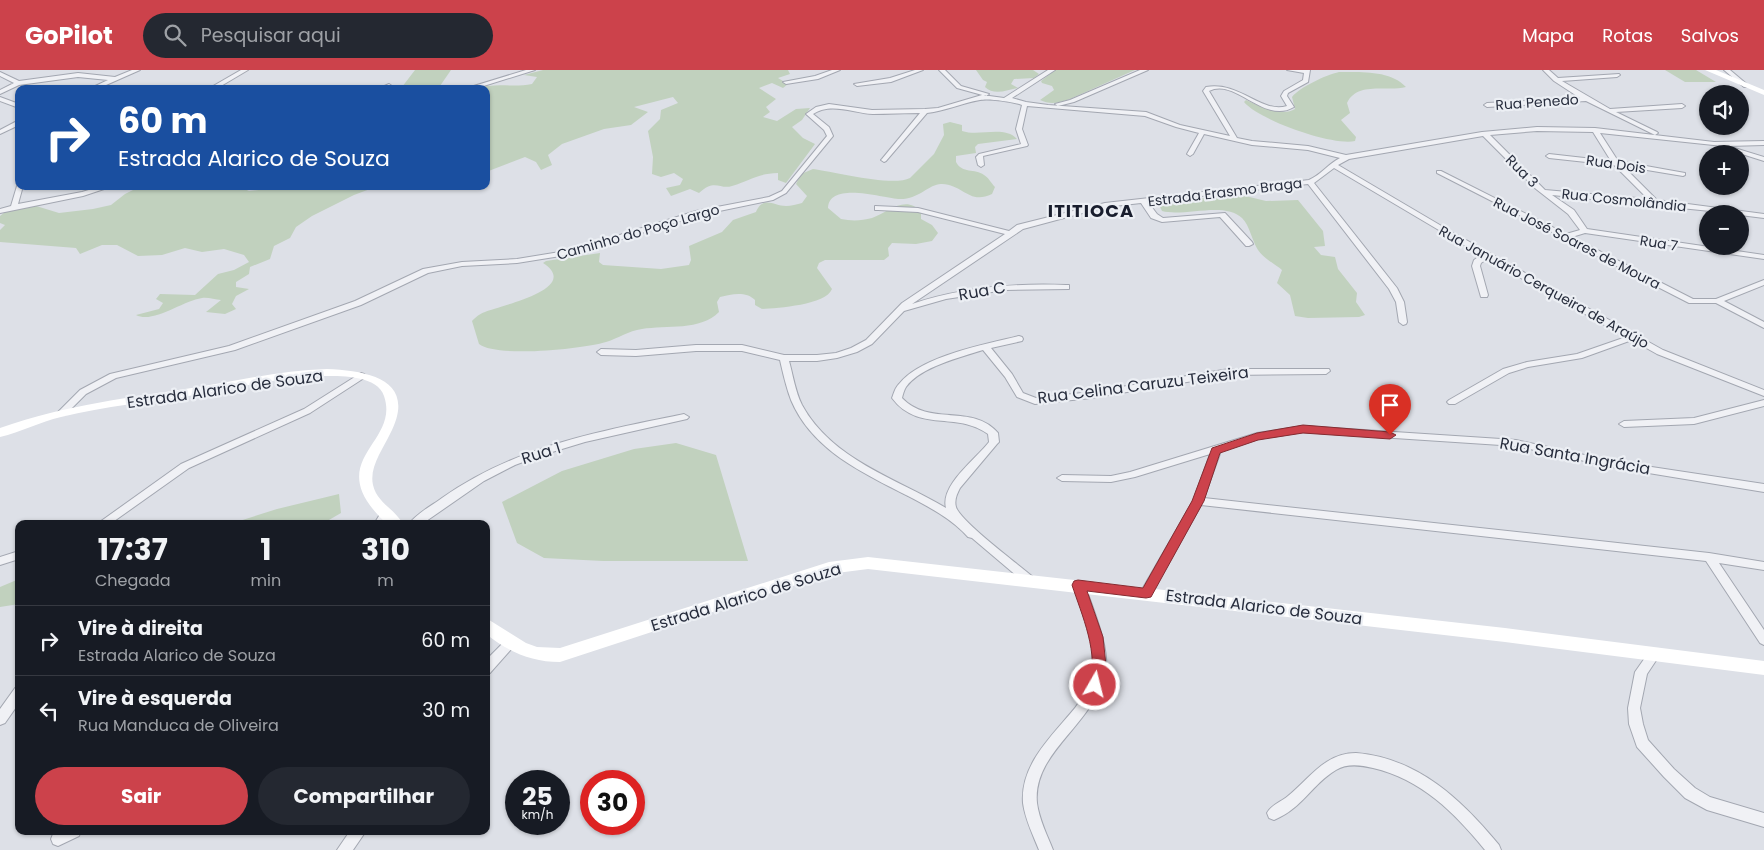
<!DOCTYPE html>
<html lang="pt">
<meta charset="utf-8">
<style>
:root{--surface:#171b24;--page:#242831;--text:#f1f3f6;--muted:#9ea1a6;--line:#363941;--accent:#cc424b}
body{margin:0;font-family:Poppins,sans-serif;background:var(--page);color:var(--text);height:100vh;display:flex;flex-direction:column;font-size:19px;white-space:nowrap}
*{box-sizing:border-box;margin:0}
p{font-size:16px;color:var(--muted)}
.icon{flex:none;width:28px;height:28px;fill:none;stroke:currentColor;stroke-width:2;stroke-linecap:round;stroke-linejoin:round}
.map{position:relative;flex:1;overflow:hidden}
.drawer{position:absolute;left:15px;top:450px;width:475px;height:315px;display:flex;flex-direction:column;background:var(--surface);border-radius:10px;box-shadow:0 1px 4px #0004}
.drawer>*{flex:none}
.guide{position:absolute;left:15px;top:15px;width:475px;height:105px;border-radius:10px;box-shadow:0 1px 4px #0004;background:#1a4fa0;color:#fff;overflow:hidden}
.controls{position:absolute;left:1699px;top:15px;display:grid;gap:10px}
.controls a{display:grid;place-items:center;width:50px;height:50px;border-radius:50%;background:var(--surface);box-shadow:0 1px 4px #0004;font-size:25px}
.speed{position:absolute;left:505px;top:700px;display:flex;gap:10px;font-size:25px;font-weight:700;text-align:center}
.speed>*{display:grid;place-content:center;width:65px;height:65px;border-radius:50%;background:var(--surface);box-shadow:0 1px 4px #0004;line-height:1}
.speed small{font-size:12px;font-weight:400}
.speed .limit{border:8px solid #d22;background:#fff;color:#111}
.pin{position:absolute;display:grid;place-items:center;width:42px;height:42px;color:#fff;margin:-51px -21px;border-radius:50% 50% 50% 0;rotate:-45deg;box-shadow:0 0 5px #0007}
.pin .icon{rotate:45deg}
.me{position:absolute;width:55px;margin:-28px;rotate:8deg;stroke-linejoin:round;filter:drop-shadow(0 0 4px #0008)}
.turn{display:flex;align-items:center;gap:18px;height:105px;padding:0 20px;font-size:22px}
.turn .icon{width:65px;height:65px;stroke-width:2.5}
.turn b{display:block;font-size:35px;line-height:42px}
.eta{display:flex;justify-content:space-evenly;align-items:center;height:85px;text-align:center}
.eta b{font-size:30px;font-weight:700;line-height:35px}
.button{display:flex;gap:10px;margin-top:auto;padding:10px 20px}
.button a{flex:1;height:58px;border-radius:30px;background:var(--accent);color:#fff;font-size:20px;font-weight:700;line-height:58px;text-align:center}
.button a+a{background:var(--page);color:var(--text)}
ul{padding:0;list-style:none}
li{display:flex;align-items:center;gap:15px;height:70px;padding:0 20px;border-top:1px solid var(--line)}
li div{flex:1}
li b{display:block;font-size:19px}
li em{font-style:normal}
header{display:flex;align-items:center;gap:30px;box-sizing:border-box;height:70px;padding:0 25px;background:var(--accent);color:#fff}
header strong{font-size:24px}
nav{display:flex;gap:28px;margin-inline-start:auto;font-size:18px}
.search{width:350px;height:45px;background:var(--page);display:flex;align-items:center;gap:12px;box-sizing:border-box;padding:0 18px;border-radius:28px;color:var(--muted);font-size:19px}
.map>svg:first-child{display:block}
.green{fill:#c1d1be}
.lines{fill:none;stroke-linecap:round;stroke-linejoin:round}
.street-casing{stroke:#a3a7b1;stroke-width:2}
.street{fill:#f0f1f5;fill-rule:evenodd}
.secondary{fill:#fff;fill-rule:evenodd}
.route{fill:#cc424b;stroke:#852b31}
.labels{text-anchor:middle;dominant-baseline:central;stroke-width:4.5;stroke-linejoin:round;paint-order:stroke}
.far-street-label{font-size:14px;fill:#272d3d;stroke:#eceff4}
.street-label{font-size:16px;fill:#272d3d;stroke:#eceff4}
.far-district-label{font-size:18px;font-weight:bold;letter-spacing:1px;fill:#191e2e;stroke:#eceff4}
</style>
<header>
<strong>GoPilot</strong>
<div class="search"><svg class="icon" aria-label="search" viewBox="0 0 24 24"><circle cx="10" cy="10" r="6"/><path d="M15 15l6 6"/></svg>Pesquisar aqui</div>
<nav><a>Mapa</a><a>Rotas</a><a>Salvos</a></nav>
</header>
<div class="map">
<svg width="1764" height="780" viewBox="0 0 1764 780">
<rect width="100%" height="100%" fill="#dde0e7"/>
<path class="green" d="M415,0H451L440,16L402,17Z
M543,0H788L790,4L778,8L788,14L783,18L772,13L759,18L776,29L766,37L770,42L763,47L777,51L796,39L810,38L802,50L792,57L803,68L815,74L786,113L778,110V103C756,104 751,110 732,116C720,120 715,108 699,123L690,119L671,126L666,118L680,115L683,109L674,103L661,107L652,104L653,87L648,61L660,49L661,40L678,33L673,27L634,37L648,42L631,55L604,59L562,74L548,85L552,95L541,100L536,92L525,87L486,102V19H475C495,12 513,18 532,14L537,7L524,5Z
M976,0H1033L1039,4L1034,8L1014,9L1011,14L1018,18C1007,20 994,26 985,17L987,12L983,10Z
M1055,0H1135L1070,29C1059,33 1050,35 1040,30L1054,20L1052,16L1042,13L1041,11Z
M1665,0H1696L1716,12H1685Z
M1339,2C1359,2 1391,0 1406,17C1388,22 1357,11 1347,33L1350,43L1341,50L1356,67L1355,71C1332,76 1259,50 1244,32L1246,30C1259,36 1282,47 1295,39L1292,27C1300,17 1326,5 1339,2Z
M950,52L962,55V61C979,67 1004,55 1017,69L978,74L975,77L976,83L956,86V92C962,104 975,98 984,105C989,108 991,113 995,117L992,124C969,135 964,115 942,114C930,113 920,129 900,129C886,129 829,110 828,138L841,149C851,151 861,151 872,148C888,142 906,124 921,142V149L932,155L938,163L932,171L916,174L892,173L888,178L889,186L884,190H825L819,193L817,198L832,219C826,235 778,238 762,239L755,235V230C746,221 732,224 720,227L717,232L719,242C701,261 666,255 642,259C628,261 619,268 606,272C583,279 497,288 479,274L472,251C476,247 479,244 485,242C498,236 583,219 543,193L546,191L600,183L599,192L603,195L661,199L689,195L691,190L689,176L722,162L733,150L756,142C763,125 774,136 786,136C791,136 797,134 802,133L807,126L796,114L801,104L813,99C835,102 893,117 910,108L934,84L944,65L943,54Z
M141,116H238L249,121L296,116H378L354,125L312,146L296,157L290,168L274,176L270,189L250,197L249,204L236,212V217L249,219L236,226L232,234L236,239L225,244L206,242L221,230C215,230 208,227 202,228C182,231 153,254 136,245L159,239L163,233L156,229L160,224L195,225L218,204L234,200L249,192L244,185L224,179L202,182L185,178L162,185L138,186L117,175H102L80,184L76,178L0,172V160L5,155L0,153V146L5,142L33,135L59,143L93,139L111,135L125,124Z
M1233,123L1266,131L1298,130L1323,161L1325,176L1314,177L1321,185L1335,187L1338,199L1357,223L1356,232L1365,245L1359,247L1308,248L1295,246L1290,225L1277,213L1282,200C1275,194 1263,188 1258,180C1252,171 1250,156 1242,148C1225,131 1184,147 1162,141L1158,133L1164,130H1192Z
M676,373L716,385L748,491H603L544,488L517,473L502,432L562,401L634,379Z
M339,424L341,443L322,454H230L277,439Z
M19,509V534L0,537V517Z"/>
<g class="lines">
<defs>
<path id="street" d="M132,0H140L97,19H89L108,10L78,7L19,15L0,24V20L14,13L0,6V2L19,11L78,3L115,7Z
M241,0H248L216,19H208Z
M526,0H535L474,19H464Z
M832,0H840L818,9L786,14L783,12L815,6Z
M915,0H923L891,12L857,16L854,14L890,8Z
M939,0H945L961,16L989,24L986,26L957,18Z
M1048,0H1055L1012,28L1026,32L1048,35L1146,42L1180,55L1230,66L1203,21L1206,17C1240,11 1261,44 1287,36L1281,26L1284,21L1303,10L1304,3L1287,0H1310L1308,12L1288,23L1287,26L1294,37C1264,55 1235,7 1209,21L1237,68L1252,71L1308,76L1346,85L1482,62L1537,57L1595,58L1714,72L1764,71V75L1728,76L1764,87V91L1723,78V76L1600,63L1618,91L1685,103V105L1683,106L1623,96L1657,130L1764,144V148L1740,145V144L1552,125L1574,140L1587,159L1764,185V189L1585,163L1572,167L1693,229H1716L1764,210V215L1724,231L1764,252V258L1716,233H1689L1564,169H1560V166L1437,103V101H1441L1566,164L1580,160L1568,144L1536,119L1483,66L1349,89L1338,95L1450,161L1663,280L1764,320V326L1657,284L1632,270L1582,288L1528,297L1509,303L1455,334H1449L1447,332L1449,330L1503,299L1527,292L1577,284L1626,267L1487,189L1481,193L1480,196L1488,225L1487,227H1481L1472,196L1474,190L1481,185L1334,98L1314,113L1397,218L1404,232L1407,252L1406,254L1403,255L1399,252L1396,232L1389,219L1308,114L1148,132L1157,144L1163,148L1225,143L1252,172L1253,174L1249,176H1246L1220,147L1162,152L1151,148L1141,133L1105,137L1023,159L912,234C962,217 1014,213 1066,215H1069V219L1005,220L946,229L904,241L872,274L857,282L837,288L817,291H789C793,305 795,321 802,335C832,390 896,408 946,438C940,415 976,389 989,372L988,364C957,341 918,363 892,328C894,323 895,318 899,314C921,286 986,274 1019,266L1022,267L1023,269L1022,271L991,278L1012,304L1023,323L1036,328L1091,322L1229,299H1329L1330,301L1326,304L1229,305L1091,328L1035,334L1017,327L1005,307L983,280C961,287 920,297 906,317C904,320 903,324 902,328C929,357 973,333 998,363L999,372L997,374L960,418C957,424 954,430 956,437C960,451 1019,495 1033,507L1035,510L1033,513L1029,514L1025,513L972,468L968,467C952,449 929,437 908,426C863,403 812,380 791,330C786,317 783,303 780,290L742,281H696L636,286L601,285L597,282L601,279L636,280L696,275H742L784,285H817L836,283L851,278L866,270L902,233L1005,164L918,142L878,140H875V136L918,138L1009,161L1017,155L1105,133L1309,110C1322,104 1328,94 1340,88L1308,80L1252,75L1204,64L1193,84L1190,86L1187,84L1199,63L1176,57L1145,46L1027,36L1022,59L1028,75L1027,76L983,86L984,95L981,97L978,95L976,87L979,84L1021,74L1016,59L1022,35C1013,32 989,28 980,30C962,33 945,41 927,43L886,91L884,92L881,90L882,89L920,43C905,43 889,44 873,44C853,43 831,32 813,44L829,57L833,66L786,123L773,130L700,145L573,184L517,193L462,196L428,203L361,235L235,280L116,308L86,324L65,345H59L57,343L80,320L110,304L229,276L355,231L423,199L462,192L517,189L572,180L696,141L769,127L782,121L827,66L824,60L806,44L816,37L829,34L872,40L925,39L938,38L982,25L1004,28ZM1537,61L1593,62L1611,91L1549,84L1546,86L1549,88L1614,95L1648,129L1545,120L1490,65Z
M1140,0H1148L1074,32L1058,36L1055,34L1070,30Z
M1543,0H1549L1558,8L1619,4L1620,5L1617,7L1562,11L1610,39L1682,34L1685,36L1682,38L1616,42L1657,62L1658,63L1655,65L1586,31L1487,37L1484,35L1487,33L1580,28L1554,11Z
M1724,0H1730L1749,16L1744,17Z
M389,14L396,19H379L380,18Z
M0,27L19,34V38L0,31Z
M19,50V55L0,64V60Z
M19,114V116H23L18,134L82,122L102,116H113L83,126L0,143V139L11,136L17,116Z
M361,303L364,304L366,306L364,308L310,343L189,398L110,454H97L181,394L304,339Z
M1764,330V336L1694,354L1624,357L1619,354L1624,351L1694,348Z
M684,344L689,347L687,349L585,372L539,386L515,395L484,411L422,454H409C416,444 431,436 442,428C516,376 597,362 684,344Z
M1303,356L1516,370L1612,391L1764,414V422L1612,397L1516,376L1303,362L1258,369L1221,381L1204,428L1709,483L1764,492V500L1719,493L1764,560V575L1760,573L1706,491L1201,435L1150,526L1146,527L1142,526L1140,523L1193,431L1210,384L1135,407L1111,412L1062,411L1057,408L1062,405L1111,406L1130,402L1257,363Z
M386,440L390,441L391,444L385,454H374L382,441Z
M19,481V489L0,495V487Z
M1079,511L1083,512L1085,515C1094,543 1109,574 1106,604C1105,616 1096,628 1089,638C1070,667 1033,694 1037,733C1039,749 1047,765 1053,780H1039C1033,765 1025,749 1023,733C1020,694 1053,665 1075,638C1082,628 1092,617 1094,604C1097,575 1082,543 1073,515L1075,512Z
M510,568L514,570L516,573L514,576L490,603L486,604V590L506,570Z
M1653,581L1657,582L1659,586L1647,604L1640,638L1643,654L1648,670L1674,699L1695,718L1710,727L1764,743V757L1707,740L1685,728L1664,707L1637,677L1629,654L1628,638L1635,602L1649,582Z
M19,617V633L5,653L0,655V639L15,618Z
M1356,683C1418,688 1462,730 1499,775L1501,780H1485C1455,743 1421,709 1373,698C1361,695 1347,693 1336,700C1312,714 1303,738 1274,750L1269,748L1267,743C1271,735 1281,732 1288,726C1310,708 1325,683 1356,683Z
M59,761H81L79,766L58,776L53,774L51,769L53,764Z
M350,761H366L353,780H337Z"/>
</defs>
<use href="#street" class="street-casing"/>
<use href="#street" class="street"/>
<path class="secondary" d="M1705,0H1716L1764,20V25Z
M327,299C370,301 418,310 390,364C383,379 369,397 373,415C377,433 395,439 403,454H387C318,390 401,375 384,326C378,306 343,306 326,306C282,306 239,318 195,325C151,332 105,336 61,347C40,352 21,362 0,367V358C69,334 128,328 198,317C241,310 284,300 327,299Z
M868,487L1505,558L1764,591V605L1505,572L868,499L829,504L560,592C531,592 509,582 486,564V548L526,573L537,577L560,578L829,492Z"/>
</g>
<path class="route" d="M1303,355L1390,362L1396,365L1390,369L1303,363L1258,370L1220,383L1204,431L1151,527L1146,528L1087,521L1103,567L1107,605L1100,619L1095,621L1090,619L1088,615C1101,587 1081,543 1072,515L1074,511L1078,510L1143,518L1192,431L1212,378L1257,363Z"/>
<g class="labels">
<g class="far-street-label">
<text transform="translate(1537 32) rotate(-4)">Rua Penedo</text>
<text transform="translate(1616 94) rotate(8)">Rua Dois</text>
<text transform="translate(1522 101) rotate(45)">Rua 3</text>
<text transform="translate(1225 122) rotate(-7)">Estrada Erasmo Braga</text>
<text transform="translate(1624 130) rotate(6)">Rua Cosmolândia</text>
<text transform="translate(638 162) rotate(-16)">Caminho do Poço Largo</text>
<text transform="translate(1577 173) rotate(27)">Rua José Soares de Moura</text>
<text transform="translate(1659 173) rotate(9)">Rua 7</text>
<text transform="translate(1544 217) rotate(29)">Rua Januário Cerqueira de Araújo</text>
</g>
<g class="street-label">
<text transform="translate(982 221) rotate(-10)">Rua C</text>
<text transform="translate(1143 315) rotate(-7)">Rua Celina Caruzu Teixeira</text>
<text transform="translate(225 319) rotate(-8)">Estrada Alarico de Souza</text>
<text transform="translate(541 383) rotate(-17)">Rua 1</text>
<text transform="translate(1575 386) rotate(10)">Rua Santa Ingrácia</text>
<text transform="translate(746 527) rotate(-17)">Estrada Alarico de Souza</text>
<text transform="translate(1264 537) rotate(7)">Estrada Alarico de Souza</text>
</g>
<g class="far-district-label">
<text x="1091" y="140">ITITIOCA</text>
</g>
</g>
</svg>
<div class="controls">
<a><svg class="icon" aria-label="sound" viewBox="0 0 24 24"><path d="M4 9h4l5-4v14l-5-4H4zM17 9q2 3 0 6"/></svg></a>
<a>+</a>
<a>−</a>
</div>
<div class="speed"><div>25<small>km/h</small></div><div class="limit">30</div></div>
<div class="pin" style="left:1390px;top:365px;background:#d93025"><svg class="icon" aria-label="arrive" viewBox="0 0 24 24"><path d="M6 21V4h12l-3 4 3 4H6"/></svg></div>
<svg class="me" style="left:1095px;top:615px" viewBox="-20 -20 40 40"><circle r="17" fill="#cc424b" stroke="#fff" stroke-width="3"/><path d="M0-11L8 9 0 5-8 9z" fill="#fff"/></svg>
<div class="guide">
<div class="turn"><svg class="icon" aria-label="right" viewBox="0 0 24 24"><path d="M7 20v-9h11M14 6l5 5-5 5"/></svg><div><b>60 m</b>Estrada Alarico de Souza</div></div>
</div>
<section class="drawer">
<div class="eta">
<div><b>17:37</b><p>Chegada</p></div>
<div><b>1</b><p>min</p></div>
<div><b>310</b><p>m</p></div>
</div>
<ul>
<li><svg class="icon" aria-label="right" viewBox="0 0 24 24"><path d="M7 20v-9h11M14 6l5 5-5 5"/></svg><div><b>Vire à direita</b><p>Estrada Alarico de Souza</p></div><em>60 m</em></li>
<li><svg class="icon" aria-label="left" viewBox="0 0 24 24"><path d="M17 20v-9H6M10 6l-5 5 5 5"/></svg><div><b>Vire à esquerda</b><p>Rua Manduca de Oliveira</p></div><em>30 m</em></li>
</ul>
<div class="button"><a>Sair</a><a>Compartilhar</a></div>
</section>
</div>
